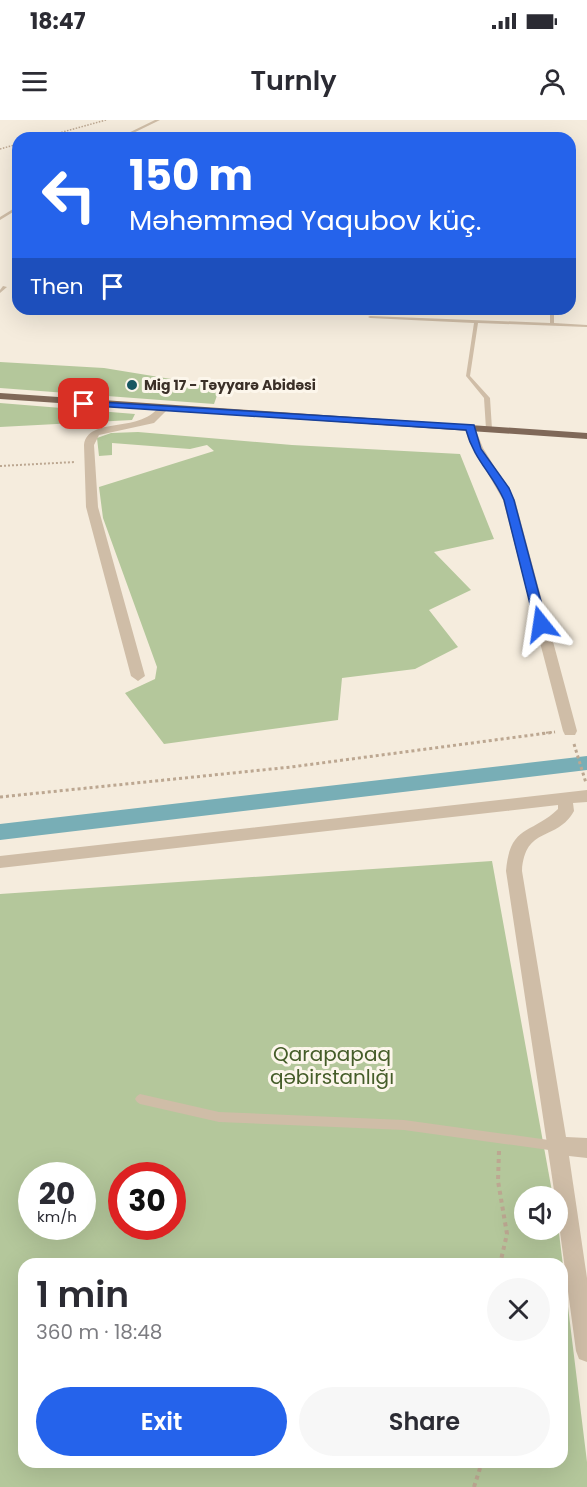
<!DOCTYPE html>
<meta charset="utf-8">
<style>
:root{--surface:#fff;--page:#f7f7f7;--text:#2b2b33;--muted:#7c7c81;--accent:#2563eb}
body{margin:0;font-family:Poppins,sans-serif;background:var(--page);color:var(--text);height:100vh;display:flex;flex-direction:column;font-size:22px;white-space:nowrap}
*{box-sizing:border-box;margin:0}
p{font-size:20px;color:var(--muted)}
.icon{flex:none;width:33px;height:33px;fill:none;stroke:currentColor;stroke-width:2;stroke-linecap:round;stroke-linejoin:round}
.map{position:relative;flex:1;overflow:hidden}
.details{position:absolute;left:18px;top:1138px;width:550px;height:210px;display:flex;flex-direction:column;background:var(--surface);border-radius:18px;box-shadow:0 6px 24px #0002}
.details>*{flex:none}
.guide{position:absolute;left:12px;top:12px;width:564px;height:183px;border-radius:18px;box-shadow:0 6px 24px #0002;background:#2563eb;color:#fff;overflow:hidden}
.controls{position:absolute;left:514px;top:1066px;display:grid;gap:12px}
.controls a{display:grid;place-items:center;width:54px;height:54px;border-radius:50%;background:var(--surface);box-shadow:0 6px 24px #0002;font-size:30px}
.speed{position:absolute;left:18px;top:1042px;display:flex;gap:12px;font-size:30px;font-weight:700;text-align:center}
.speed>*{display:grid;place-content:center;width:78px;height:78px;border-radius:50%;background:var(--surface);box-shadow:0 6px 24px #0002;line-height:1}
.speed small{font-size:15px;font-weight:400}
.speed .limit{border:9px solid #d22;background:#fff;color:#111}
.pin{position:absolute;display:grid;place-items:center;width:51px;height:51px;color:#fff;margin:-26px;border-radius:12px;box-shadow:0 3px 9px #0006}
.me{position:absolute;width:66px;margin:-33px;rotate:345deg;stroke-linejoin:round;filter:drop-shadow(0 0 4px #0008)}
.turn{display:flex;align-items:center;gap:21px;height:126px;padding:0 18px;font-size:27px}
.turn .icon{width:78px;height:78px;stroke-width:2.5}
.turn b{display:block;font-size:42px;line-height:51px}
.then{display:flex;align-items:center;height:57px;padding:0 18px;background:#0003;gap:12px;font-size:22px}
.round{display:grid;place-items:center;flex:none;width:63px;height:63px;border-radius:32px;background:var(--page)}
.headline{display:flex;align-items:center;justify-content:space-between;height:102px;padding:0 18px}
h1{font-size:36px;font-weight:600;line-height:45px}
.primary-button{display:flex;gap:12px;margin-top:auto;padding:12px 18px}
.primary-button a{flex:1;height:69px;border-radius:36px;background:var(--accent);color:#fff;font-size:24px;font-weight:600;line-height:69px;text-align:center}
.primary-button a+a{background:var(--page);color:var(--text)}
.status{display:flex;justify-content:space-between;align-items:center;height:42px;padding:0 30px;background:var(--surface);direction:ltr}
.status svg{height:16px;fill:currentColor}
header{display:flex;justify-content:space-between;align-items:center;height:78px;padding:0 18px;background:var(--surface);font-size:27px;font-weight:600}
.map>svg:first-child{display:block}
.green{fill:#b4c79b;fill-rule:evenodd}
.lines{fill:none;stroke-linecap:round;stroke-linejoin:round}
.canal{fill:#78aeb6;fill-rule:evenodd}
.path-far3{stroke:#bca791;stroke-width:1.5;stroke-dasharray:1.5 1.5;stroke-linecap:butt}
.path-far2{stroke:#bca791;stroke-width:2;stroke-dasharray:2 2;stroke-linecap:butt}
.path-far1{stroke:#bca791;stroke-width:3;stroke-dasharray:3 3;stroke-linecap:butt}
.path{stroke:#bca791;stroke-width:4;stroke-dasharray:4 4;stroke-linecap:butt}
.service{fill:#cfbda7;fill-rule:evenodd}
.minor{fill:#cfbda7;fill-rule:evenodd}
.primary{fill:#7f6858;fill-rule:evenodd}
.route{fill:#2563eb;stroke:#184099;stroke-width:1.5}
.poi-dot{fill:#185762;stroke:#fcf6eb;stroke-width:2}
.labels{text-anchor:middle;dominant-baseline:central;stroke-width:6;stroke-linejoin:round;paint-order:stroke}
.far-poi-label{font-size:14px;font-weight:bold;fill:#3b3028;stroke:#fcf6eb;text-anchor:start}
.near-park-label{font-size:20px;fill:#455d29;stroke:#fcf6eb}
</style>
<div class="status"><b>18:47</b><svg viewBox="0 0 49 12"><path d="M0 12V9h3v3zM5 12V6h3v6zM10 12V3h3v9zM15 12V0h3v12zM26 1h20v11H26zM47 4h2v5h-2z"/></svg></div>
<header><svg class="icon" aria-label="menu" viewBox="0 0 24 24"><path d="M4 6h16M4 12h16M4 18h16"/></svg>Turnly<svg class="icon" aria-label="person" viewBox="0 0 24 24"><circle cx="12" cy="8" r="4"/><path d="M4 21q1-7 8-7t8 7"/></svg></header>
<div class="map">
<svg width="587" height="1367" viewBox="0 0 587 1367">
<rect width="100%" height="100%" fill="#f5ecdd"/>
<path class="green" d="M0,242L104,248L220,267L214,284L0,268Z
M0,283L135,294L132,300L0,307Z
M138,312L292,325L460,334L494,419L434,432L471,470L429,490L458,527L415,549L342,558L338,600L164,624L125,573L155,559L157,547L103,398L99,367L214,331L207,325L190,329L112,323V335L99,336L97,318L111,313Z
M492,741L553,1077H525V1110H558V1105L587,1342V1367H0V774ZM32,1056H82V1107H32ZM122,1056H172V1107H122ZM24,1144H562V1342H24Z"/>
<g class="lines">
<path class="canal" d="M587,636V650L0,720V704Z"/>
<path class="path-far3" d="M41,18L106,0
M0,29L18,24"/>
<path class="path-far2" d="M142,267L166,274
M0,346L75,342
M542,613L555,612"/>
<path class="path-far1" d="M574,624L586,663
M0,677L291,647L555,612"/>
<path class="path" d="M499,1031L498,1061L507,1114L500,1144
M474,1367L482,1342"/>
<path class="service" d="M155,0H160L123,18H118Z
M18,86V89L0,100V97Z
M3,166L7,167L0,173V170Z
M550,189H554V203L587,205V207L478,203L470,256L490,278L492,309L489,311L486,309L484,278L466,256L474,203L370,198L368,197L370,196L550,203Z
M140,974L219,992L404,1000L556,1021L559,1023L561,1026L559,1029L556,1031L404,1010L219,1002L140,984L137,982L135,979L137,976Z"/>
<path class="minor" d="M159,287L168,289L154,303L99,315L94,325L98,387L145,556L138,561L131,556L86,387L84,325C88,296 138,314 159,287Z
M470,305L475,308L483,328L515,380L577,611L575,615H565L563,611L503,380L468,319L465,308Z
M587,670V682L573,683L574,691C557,722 525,705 522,751L566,1017L587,1018V1038L569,1036L587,1158V1242L579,1239L576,1231L558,1097V1077H555L506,751C510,704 531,715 558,689V685L0,748V736Z"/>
<path class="primary" d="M0,273L587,313V319L0,279Z"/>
</g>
<path class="route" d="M84,281L474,305L481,329L509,368L514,380L547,504L541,508L535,504L504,380C492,353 474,340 466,310L80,285L79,284Z"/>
<circle class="poi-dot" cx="132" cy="265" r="6"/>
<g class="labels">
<g class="far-poi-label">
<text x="144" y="265">Mig 17 - Təyyarə Abidəsi</text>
</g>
<g class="near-park-label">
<text x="332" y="934">Qarapapaq<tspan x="332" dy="23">qəbirstanlığı</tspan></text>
</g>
</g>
</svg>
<div class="controls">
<a><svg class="icon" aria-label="sound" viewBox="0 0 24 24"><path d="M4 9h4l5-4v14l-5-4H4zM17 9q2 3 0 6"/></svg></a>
</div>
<div class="speed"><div>20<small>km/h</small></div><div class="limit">30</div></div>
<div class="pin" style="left:84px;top:284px;background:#d93025"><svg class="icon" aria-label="arrive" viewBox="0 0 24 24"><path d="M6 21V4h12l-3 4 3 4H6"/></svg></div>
<svg class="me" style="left:541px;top:504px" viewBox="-20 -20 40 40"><path d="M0-17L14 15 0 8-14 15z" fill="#2563eb" stroke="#fff" stroke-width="4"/></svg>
<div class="guide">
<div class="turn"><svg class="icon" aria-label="left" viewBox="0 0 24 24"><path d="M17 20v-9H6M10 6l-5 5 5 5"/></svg><div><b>150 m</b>Məhəmməd Yaqubov küç.</div></div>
<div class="then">Then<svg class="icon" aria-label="arrive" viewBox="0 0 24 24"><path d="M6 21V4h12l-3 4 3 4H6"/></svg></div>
</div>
<section class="details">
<div class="headline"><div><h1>1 min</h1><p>360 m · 18:48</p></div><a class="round"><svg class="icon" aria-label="close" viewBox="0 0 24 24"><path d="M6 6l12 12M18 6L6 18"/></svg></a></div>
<div class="primary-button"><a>Exit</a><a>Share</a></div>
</section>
</div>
